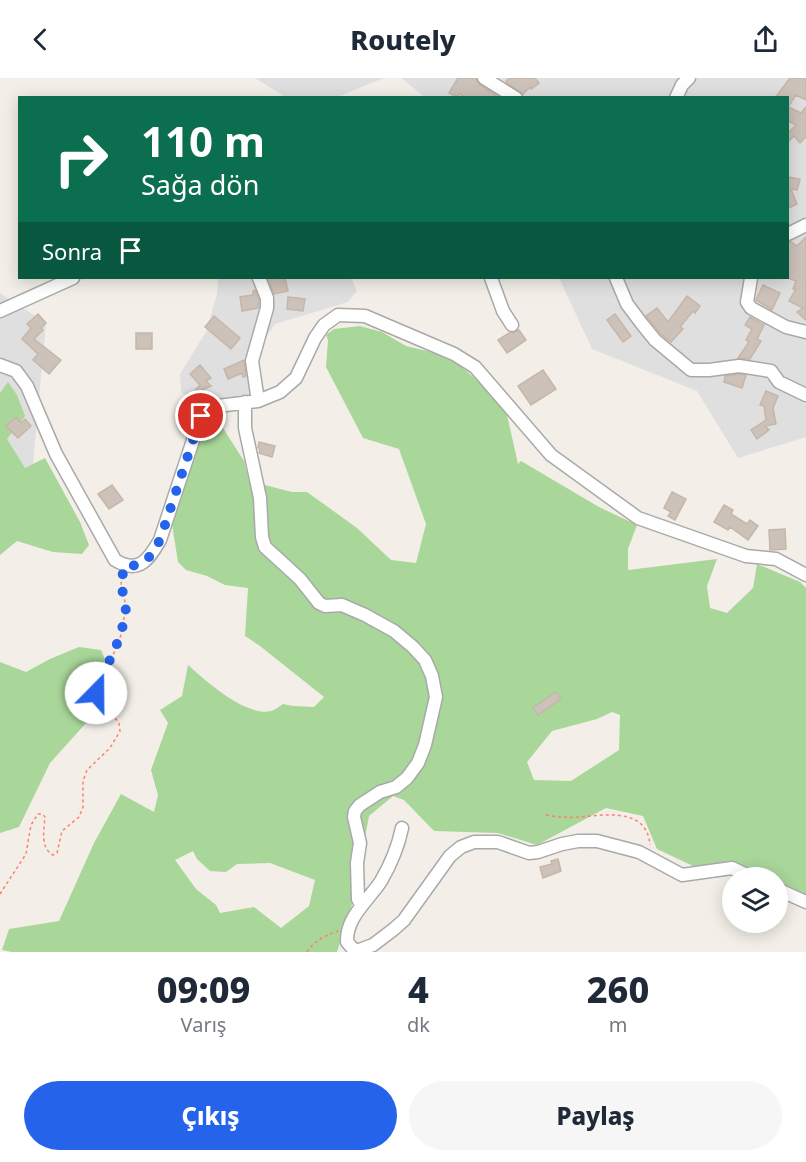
<!DOCTYPE html>
<html lang="tr">
<meta charset="utf-8">
<style>
:root{--surface:#fff;--page:#f6f6f7;--text:#1f2937;--muted:#747a83;--accent:#2563eb}
body{margin:0;font-family:"Noto Sans",sans-serif;background:var(--page);color:var(--text);height:100vh;display:flex;flex-direction:column;font-size:22px;white-space:nowrap}
*{box-sizing:border-box;margin:0}
p{font-size:20px;color:var(--muted)}
.icon{flex:none;width:33px;height:33px;fill:none;stroke:currentColor;stroke-width:2;stroke-linecap:round;stroke-linejoin:round}
.map{position:relative;height:874px;overflow:hidden}
.side{display:flex;flex-direction:column;background:var(--surface);flex:1}
.side>*{flex:none}
.top-card{position:absolute;left:18px;top:18px;width:771px;height:183px;border-radius:0px;box-shadow:0 3px 15px #0003;background:#0b6e4f;color:#fff;overflow:hidden}
.tools{position:absolute;left:722px;top:789px;display:grid;gap:12px}
.tools a{display:grid;place-items:center;width:66px;height:66px;border-radius:50%;background:var(--surface);box-shadow:0 3px 15px #0003;font-size:30px}
.pin{position:absolute;display:grid;place-items:center;width:51px;height:51px;color:#fff;margin:-26px;border:3px solid #fff;border-radius:50%;box-shadow:0 2px 6px #0007}
.me{position:absolute;width:66px;margin:-33px;rotate:22deg;stroke-linejoin:round;filter:drop-shadow(0 0 4px #0008)}
.turn{display:flex;align-items:center;gap:21px;height:126px;padding:0 24px;font-size:27px}
.turn .icon{width:78px;height:78px;stroke-width:2.5}
.turn b{display:block;font-size:42px;line-height:51px}
.then{display:flex;align-items:center;height:57px;padding:0 24px;background:#0003;gap:12px;font-size:22px}
.eta{display:flex;justify-content:space-evenly;align-items:center;height:102px;text-align:center}
.eta b{font-size:36px;font-weight:800;line-height:42px}
.primary-button{display:flex;gap:12px;margin-top:auto;padding:12px 24px}
.primary-button a{flex:1;height:69px;border-radius:36px;background:var(--accent);color:#fff;font-size:24px;font-weight:800;line-height:69px;text-align:center}
.primary-button a+a{background:var(--page);color:var(--text)}
header{display:flex;justify-content:space-between;align-items:center;height:78px;padding:0 24px;background:var(--surface);font-size:27px;font-weight:800}
.map>svg:first-child{display:block}
.residential{fill:#e0dfdf}
.forest{fill:#a9d699;fill-rule:evenodd}
.building{fill:#ccc2ba;stroke:#c6b6a8;stroke-width:1.5}
.lines{fill:none;stroke-linecap:round;stroke-linejoin:round}
.minor-casing{stroke:#a9a9a9;stroke-width:15}
.path{stroke:#ff7f6d;stroke-width:1.5;stroke-dasharray:3 3;stroke-linecap:butt}
.minor{stroke:#fff;stroke-width:12}
.route{stroke:#2563eb;stroke-width:10;stroke-dasharray:0 18}
</style>
<header><svg class="icon" aria-label="back" viewBox="0 0 24 24"><path d="M15 5l-7 7 7 7"/></svg>Routely<svg class="icon" aria-label="share" viewBox="0 0 24 24"><path d="M12 15V3M7 8l5-5 5 5M5 13v7h14v-7"/></svg></header>
<div class="map">
<svg width="806" height="874" viewBox="0 0 806 874">
<rect width="100%" height="100%" fill="#f3efe8"/>
<path class="residential" d="M255,0H384L337,19L287,20Z
M401,0H806V359L738,380L697,313L592,271L559,200H788V20L425,19Z
M218,200H351L357,213L348,224L275,246L262,265L254,319L205,331L181,314L180,296L206,254L217,216Z
M0,215L46,245L30,419L0,407Z"/>
<path class="forest" d="M360,248L382,254L406,268L431,274L458,286L484,308L507,337L518,386L521,383L599,429L637,447L628,471V492L717,481L707,508L710,530L727,535L753,510L757,486L800,504L806,510V816L777,803V800L768,799L737,786L695,789L657,771L643,738L606,730L537,767L498,755L434,753L404,722L393,718L369,738L353,823L337,874H12L2,872L9,851L59,843L94,765L121,716L154,734L158,717L151,692L168,645L160,632L182,618L188,587C206,603 246,639 271,633C275,632 280,628 283,626L293,628L314,629L324,619L260,568L245,558L248,510L225,507L207,498L186,492L178,484L171,440L195,365L204,355L221,347L244,383L249,403L292,414H307L357,450L391,482L416,485L426,446L399,371L363,360L326,289L328,262L326,257L334,251ZM612,634L620,637L619,672L571,703L534,702L527,684L552,653L597,641ZM193,773L197,781L210,793L226,794L237,786L270,785L315,802L309,828L281,850L254,829L220,835L216,827L196,811L175,782Z
M8,304L17,317L25,338L7,361L25,390L45,380L80,444L89,467L82,476L53,474L17,463L0,477V315Z
M79,569L101,572L105,581L88,617L86,645L50,685L19,749L0,755V584L26,594L50,581Z"/>
<path class="building" d="M458,0H476L480,7L500,20H469L459,16L457,19L449,15Z
M510,0H535L539,5L531,11L530,9L523,16L507,5L506,3Z
M790,0H806V22L796,17L788,29L801,35L806,29V59L800,65L794,58L788,64V55L796,47L788,43V20H775Z
M788,99L800,101L797,112L791,111L797,126L788,130Z
M806,159V242L797,234L803,230L789,223L796,211H793L796,203L788,200V164H791L797,168Z
M268,200H285L288,213L274,216Z
M763,207L780,215L772,232L756,222Z
M255,212L259,222L258,230L242,233L240,219L253,217V213Z
M687,218L700,228L695,235L693,233L680,249L683,251L671,264L661,256L646,238L657,230L668,244Z
M288,219L305,221L303,233L287,231Z
M38,236L46,245L41,250L43,252L34,261L61,282L49,296L33,282L38,276L22,261L31,250L27,246Z
M615,236L631,258L623,264L607,242Z
M214,238L240,260L231,271L205,249Z
M750,239L764,247L757,261L761,263L750,281L738,280L749,264L746,262L752,251L745,247Z
M519,252L526,262L507,275L498,262L509,255H513Z
M136,255H152V271H136Z
M244,282L246,298L243,299L242,295L228,301L224,291Z
M200,287L211,300L206,303L211,308L191,317L200,307L190,296Z
M543,292L556,311L531,327L518,308Z
M739,296L746,297L742,310L724,304L725,298Z
M766,313L778,318L773,330L776,346L765,348L769,352L757,361L751,352L766,342L764,328L760,327Z
M16,339L21,345L25,341L31,348L18,360L6,348Z
M259,364L275,368L272,379L259,375L260,372L258,369Z
M112,407L123,422L109,431L98,416Z
M672,414L686,421L675,442L668,438L671,434L664,430Z
M724,427L733,432L731,436L747,446L750,442L758,448L748,462L730,449L728,452L714,444Z
M785,451L786,471L770,472L769,452Z
M556,614L561,621L538,637L533,630Z
M558,781L561,793L543,800L540,789L552,786L551,783Z"/>
<g class="lines">
<defs>
<path id="minor" d="M484,0L516,20
M676,20L682,7L689,0
M788,156L806,147
M491,200L503,233L512,247
M616,200L627,226L642,246L655,262L691,292H709L739,288L771,293L779,304L806,317
M751,200L747,224L751,230L786,249L806,254
M0,233L73,200
M0,287L16,293L27,308L56,376L115,482C139,497 149,481 160,462L201,338L218,328L258,323L280,314L296,300L315,260L324,247L338,237L365,238L454,276L475,289L551,377L638,440L746,478L776,481L806,497
M258,323L252,283L267,230V220L259,200
M245,324V350L260,420L262,459L265,469L300,501L319,525L325,528L342,527L365,537L394,553L413,569L425,582L432,598L436,619L425,667L418,685L407,700L396,709L380,714L360,727L355,733L354,739L360,765L357,785L358,821L361,827
M777,811L806,824
M355,873L347,864C346,839 368,823 381,803C391,786 398,769 402,750
M354,874L373,867L394,851L404,842L450,778L461,769L474,764H498L529,775L538,774L562,766L578,763H597L639,774L682,797L732,790L753,800"/>
</defs>
<use href="#minor" class="minor-casing"/>
<path class="path" d="M546,737C557,739 567,740 578,739C605,737 647,729 650,767
M0,816L26,776L31,747L38,736H42L45,739C44,752 40,770 53,777L57,775L62,753L79,739L83,729V703L87,692L110,670L120,653L119,645L98,620L96,610L97,604L114,575L121,557L126,528L121,507L122,498
M307,874C315,862 324,858 338,853"/>
<use href="#minor" class="minor"/>
</g>
<g class="lines">
<path class="route" d="M96,615L97,604L114,575L125,541L126,528L121,507L124,488C146,489 150,479 160,462L201,338"/>
</g>
</svg>
<div class="tools">
<a><svg class="icon" aria-label="layers" viewBox="0 0 24 24"><path d="M12 4l9 5-9 5-9-5zM3 14l9 5 9-5"/></svg></a>
</div>
<div class="pin" style="left:201px;top:338px;background:#d93025"><svg class="icon" aria-label="arrive" viewBox="0 0 24 24"><path d="M6 21V4h12l-3 4 3 4H6"/></svg></div>
<svg class="me" style="left:96px;top:615px" viewBox="-20 -20 40 40"><circle r="19" fill="#fff"/><path d="M0-13L10 11 0 6-10 11z" fill="#2563eb"/></svg>
<div class="top-card">
<div class="turn"><svg class="icon" aria-label="right" viewBox="0 0 24 24"><path d="M7 20v-9h11M14 6l5 5-5 5"/></svg><div><b>110 m</b>Sağa dön</div></div>
<div class="then">Sonra<svg class="icon" aria-label="arrive" viewBox="0 0 24 24"><path d="M6 21V4h12l-3 4 3 4H6"/></svg></div>
</div>
</div>
<section class="side">
<div class="eta">
<div><b>09:09</b><p>Varış</p></div>
<div><b>4</b><p>dk</p></div>
<div><b>260</b><p>m</p></div>
</div>
<div class="primary-button"><a>Çıkış</a><a>Paylaş</a></div>
</section>
